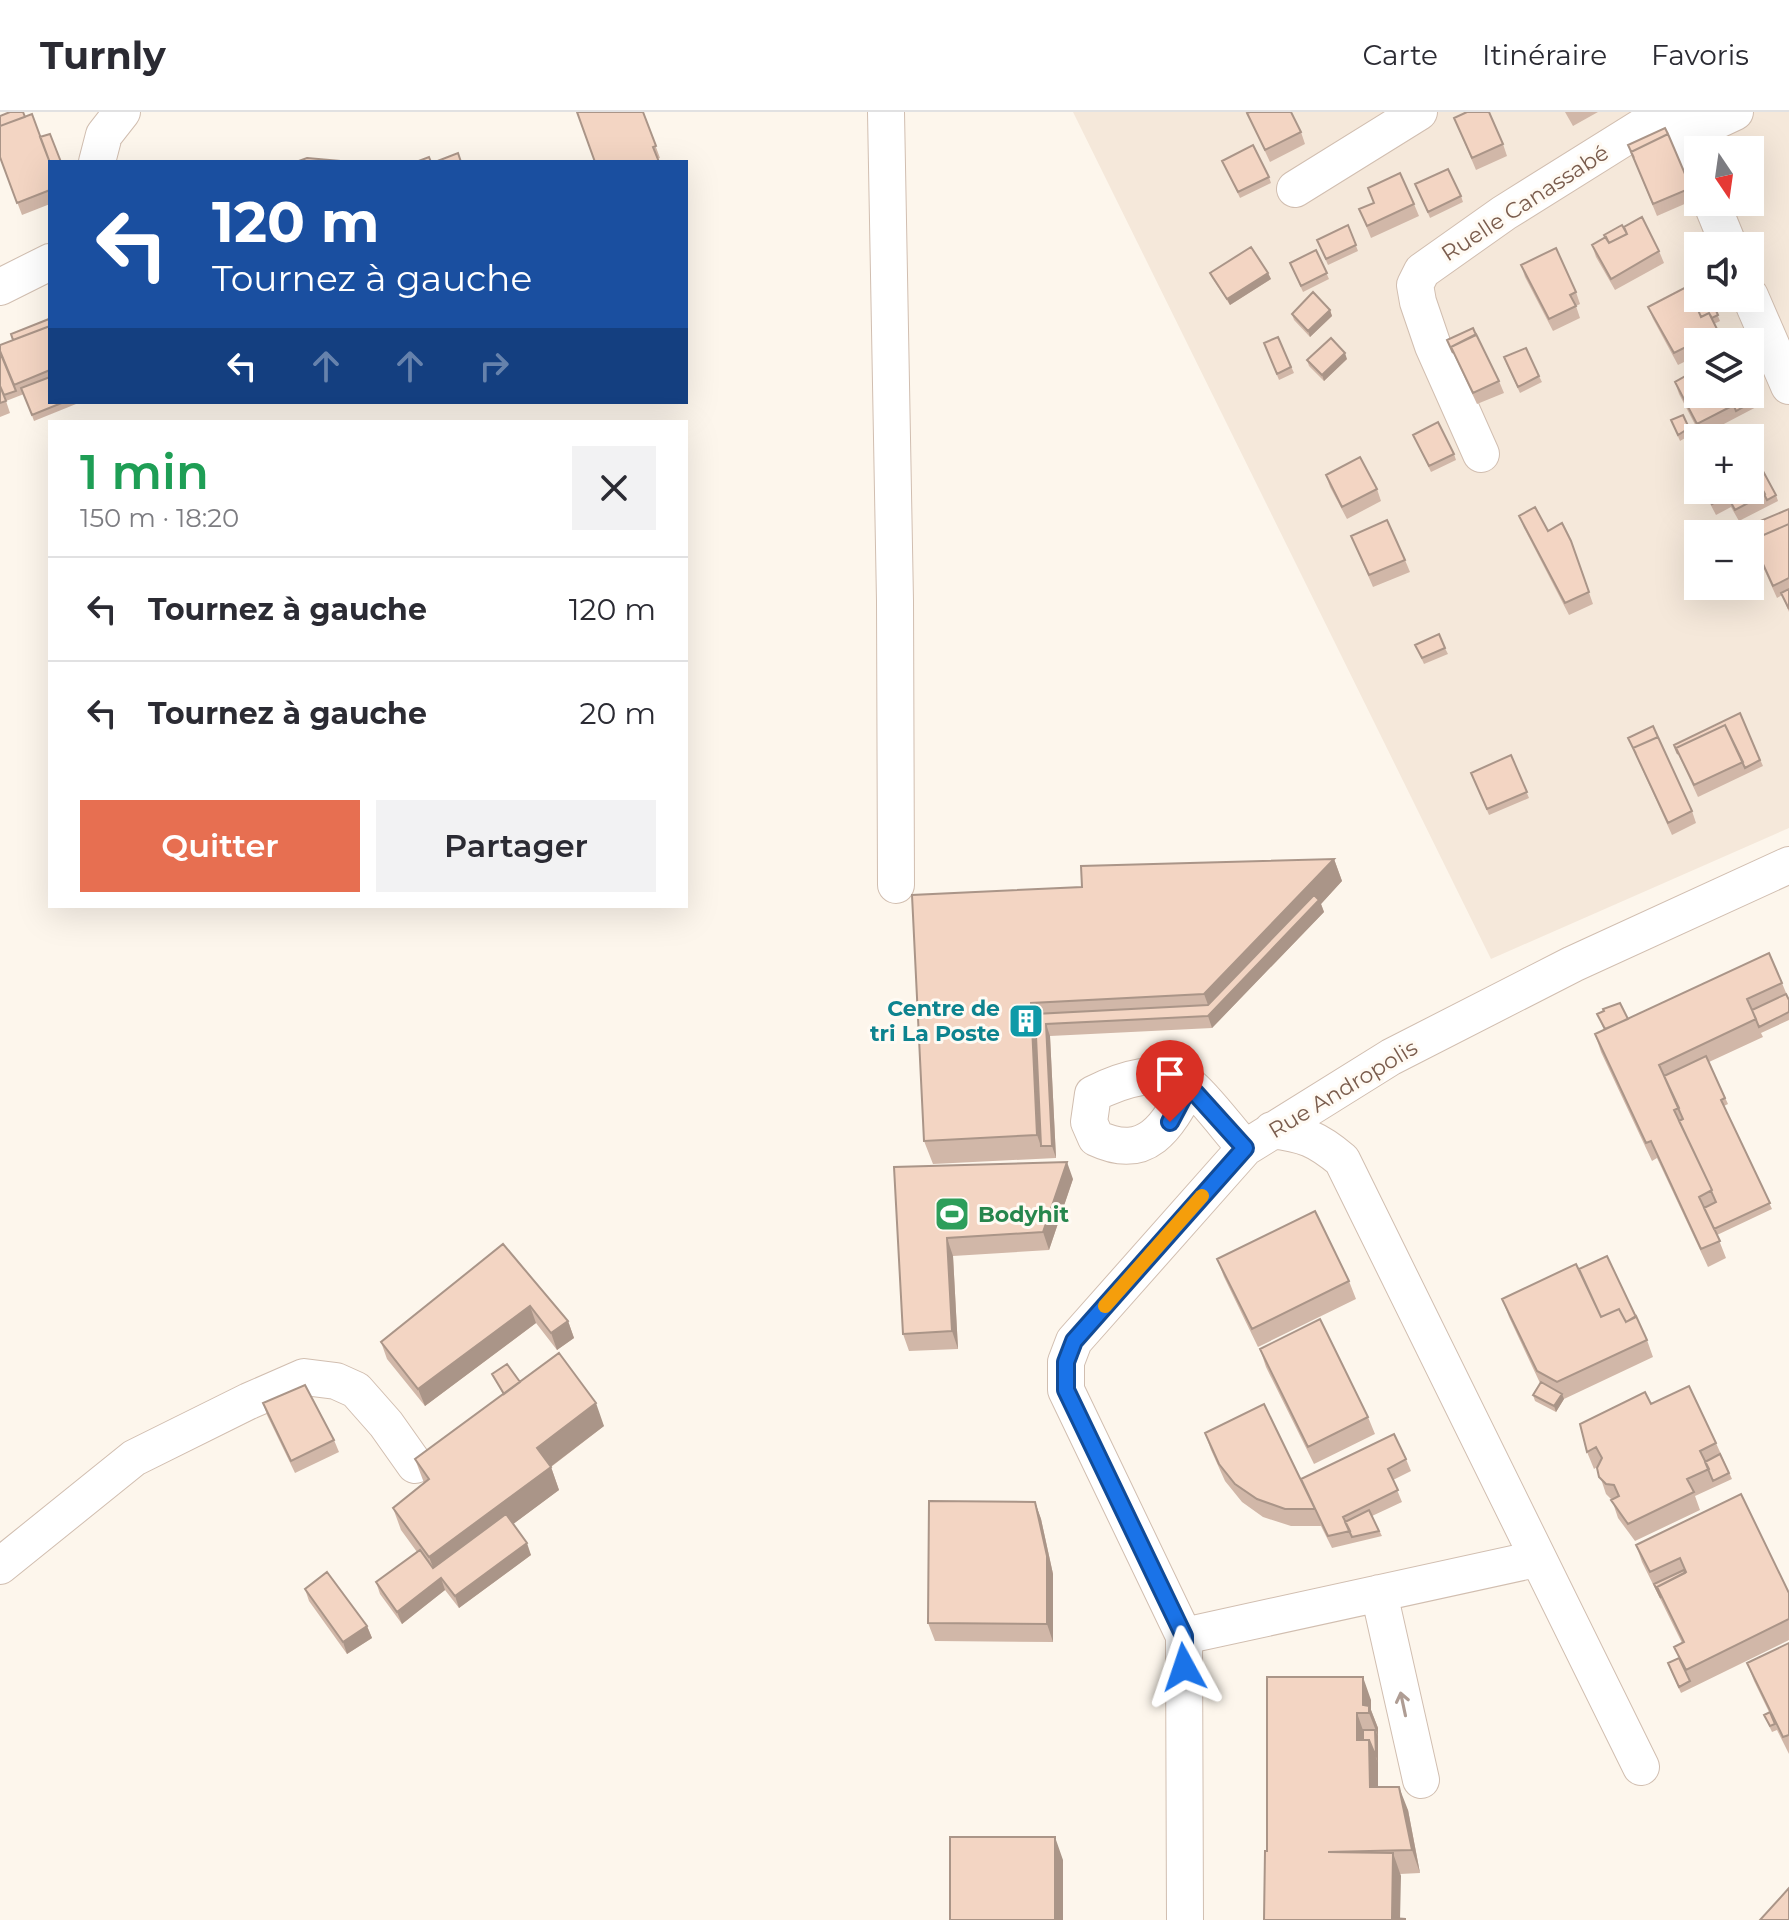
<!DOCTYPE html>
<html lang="fr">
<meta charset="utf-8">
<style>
:root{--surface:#fff;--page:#f2f2f3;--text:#2b2b33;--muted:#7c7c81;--line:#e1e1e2;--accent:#e76f51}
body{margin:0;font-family:Montserrat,sans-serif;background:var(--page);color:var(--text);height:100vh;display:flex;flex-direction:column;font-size:30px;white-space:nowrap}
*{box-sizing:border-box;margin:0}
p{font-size:26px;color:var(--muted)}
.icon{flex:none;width:44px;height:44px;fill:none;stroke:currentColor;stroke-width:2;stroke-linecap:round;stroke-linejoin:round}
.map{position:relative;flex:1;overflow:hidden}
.sheet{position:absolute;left:48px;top:308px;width:640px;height:488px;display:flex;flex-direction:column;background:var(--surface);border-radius:0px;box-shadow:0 8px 32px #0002}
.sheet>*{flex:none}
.guide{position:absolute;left:48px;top:48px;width:640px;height:244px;border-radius:0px;box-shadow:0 8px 32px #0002;background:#1a4fa0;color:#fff;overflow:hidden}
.needle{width:52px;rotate:167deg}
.buttons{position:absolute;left:1684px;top:24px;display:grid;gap:16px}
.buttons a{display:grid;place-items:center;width:80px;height:80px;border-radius:0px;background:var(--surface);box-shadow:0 8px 32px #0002;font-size:40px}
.pin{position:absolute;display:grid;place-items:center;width:68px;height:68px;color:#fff;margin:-82px -34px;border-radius:50% 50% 50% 0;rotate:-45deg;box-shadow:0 0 8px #0007}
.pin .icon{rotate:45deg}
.me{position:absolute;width:88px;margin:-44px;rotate:355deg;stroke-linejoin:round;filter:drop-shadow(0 0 6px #0008)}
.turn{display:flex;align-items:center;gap:28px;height:168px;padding:0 32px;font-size:36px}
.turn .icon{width:104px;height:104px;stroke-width:2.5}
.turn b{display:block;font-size:56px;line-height:68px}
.lanes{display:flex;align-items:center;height:76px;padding:0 32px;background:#0003;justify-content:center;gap:40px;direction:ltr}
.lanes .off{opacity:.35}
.round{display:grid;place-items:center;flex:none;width:84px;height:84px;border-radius:0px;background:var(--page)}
.headline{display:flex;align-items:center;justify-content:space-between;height:136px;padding:0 32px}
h1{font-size:48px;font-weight:600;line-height:60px;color:#1e9e55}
.button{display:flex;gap:16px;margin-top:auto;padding:16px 32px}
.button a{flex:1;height:92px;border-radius:0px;background:var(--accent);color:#fff;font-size:32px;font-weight:600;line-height:92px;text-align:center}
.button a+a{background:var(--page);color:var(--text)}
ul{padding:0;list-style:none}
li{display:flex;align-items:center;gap:24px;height:104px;padding:0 32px;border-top:2px solid var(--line)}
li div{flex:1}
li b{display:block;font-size:30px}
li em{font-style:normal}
header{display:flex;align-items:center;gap:48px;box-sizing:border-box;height:112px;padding:0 40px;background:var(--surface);border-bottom:2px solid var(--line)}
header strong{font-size:38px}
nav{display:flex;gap:44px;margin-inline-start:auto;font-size:28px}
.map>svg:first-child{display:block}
.residential{fill:#f5e8da;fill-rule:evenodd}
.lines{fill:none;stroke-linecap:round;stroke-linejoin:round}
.minor-casing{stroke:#d1beb0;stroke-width:38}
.minor{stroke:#fff;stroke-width:36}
.wall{fill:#d1b7a8}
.shaded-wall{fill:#aa9588}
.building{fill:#f3d5c3;stroke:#aa9588;stroke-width:2}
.oneway{stroke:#af9d94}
.route-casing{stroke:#114b97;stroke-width:20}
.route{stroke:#1a73e8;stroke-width:14}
.slow{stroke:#f59e0b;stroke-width:14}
.labels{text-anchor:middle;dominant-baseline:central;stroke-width:6;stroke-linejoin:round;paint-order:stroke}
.street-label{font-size:22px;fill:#7a5c4d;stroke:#fffaf3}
.culture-label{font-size:22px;font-weight:bold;fill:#0d838f;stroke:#fffaf3;text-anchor:end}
.leisure-label{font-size:22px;font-weight:bold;fill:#27864d;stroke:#fffaf3;text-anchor:start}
</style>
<header>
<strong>Turnly</strong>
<nav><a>Carte</a><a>Itinéraire</a><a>Favoris</a></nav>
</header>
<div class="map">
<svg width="1789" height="1808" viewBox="0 0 1789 1808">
<rect width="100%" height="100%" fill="#fdf6ec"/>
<path class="residential" d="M1073,0H1789V716L1491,847ZM1698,38H1750V90H1698ZM1698,134H1750V186H1698ZM1698,230H1750V282H1698ZM1698,326H1750V378H1698ZM1698,422H1750V474H1698Z"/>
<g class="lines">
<defs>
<path id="minor" d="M886,0L895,489L896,773
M1672,0L1698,60
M97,50L104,23L122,0
M1295,77L1419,0
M1711,90L1729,134
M0,175L50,150
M1750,184L1789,274
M1481,342L1433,234L1418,190L1415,173L1422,159L1504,101L1656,6L1718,8L1735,0
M1189,974C1167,1015 1147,1050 1096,1026L1089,1010L1093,982C1121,968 1159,954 1190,974C1203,983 1232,1022 1245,1036
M1272,1018C1304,1022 1317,1027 1342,1048L1641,1655
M0,1454L134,1346L249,1289L304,1265L336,1269L356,1278L386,1312L415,1353
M1379,1481L1421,1668
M1184,1524L1536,1447
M1185,1808L1184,1524L1066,1278V1250L1074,1229L1245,1036L1391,945L1573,852L1789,753"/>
</defs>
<use href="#minor" class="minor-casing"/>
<use href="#minor" class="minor"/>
</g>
<path class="wall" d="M577,0H643L660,46L657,47Z
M1565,0H1598L1573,14Z
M1247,1L1301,20L1305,32L1270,50Z
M1454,6L1503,32L1507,44L1476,58Z
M1628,33L1691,76L1696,87L1657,104Z
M0,45L50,51V92L22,103Z
M1222,49L1269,65L1271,71L1240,86Z
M1418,78L1461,84L1463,90L1430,106Z
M1374,91L1414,92L1419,104L1371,126L1359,97Z
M1348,113L1358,139L1328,153L1317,128Z
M1626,122L1659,139L1664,151L1615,178L1596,145L1592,133Z
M1316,138L1329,167L1303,180L1290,151Z
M1521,153L1576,180L1580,192L1576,194L1580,206L1553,219L1525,165Z
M1210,161H1268L1271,167L1230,193L1212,166Z
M1700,186L1702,192L1711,187L1720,209L1714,212L1722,230H1698V243L1678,253L1653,207L1648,195Z
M1330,198L1332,204L1310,225L1294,208L1292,202Z
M50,209V290H81L34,309L24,282L6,289L10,301L0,305V233L13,228Z
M1278,225L1294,261L1279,268L1264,231Z
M1447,228L1499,269L1504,281L1477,292Z
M1347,247L1324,269L1309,254L1307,248Z
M1506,251L1539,264L1542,270L1520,281Z
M1675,270L1698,282H1750L1759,286L1762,292L1701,324L1679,282Z
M1671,308L1689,316L1692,322L1680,329Z
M1413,323L1454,342L1456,348L1431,360Z
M1326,363L1377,377L1381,389L1347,407L1330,375Z
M1703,378H1750L1776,383L1778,389L1739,409L1731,395L1716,403Z
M1789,397V500L1782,483L1777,486L1750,426Z
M1519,404L1548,419L1571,429L1593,492L1569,503L1524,416Z
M1351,424L1405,448L1410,460L1373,475Z
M1415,533L1445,536L1448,542L1424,552Z
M1740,601L1763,654L1698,685L1674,633Z
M1628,626L1692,699L1696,711L1672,723Z
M1511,643L1529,686L1489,703L1471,661Z
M1334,747L1342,769L1321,792L1324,800L1212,916L1050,924L1056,1046L933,1052L924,1029L1082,775Z
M1782,871L1789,888V908L1761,921L1763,925L1709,950L1728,992L1724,994L1772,1097L1717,1123L1726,1146L1708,1155L1657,1046L1652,1049L1601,940L1595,922L1604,918L1597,902L1628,907Z
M894,1055L1073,1067L1049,1138L953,1144L958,1237L909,1239L903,1222Z
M503,1132L568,1209L574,1226L557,1238L536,1211L425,1294L387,1247L381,1230Z
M1217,1147L1349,1169L1356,1187L1258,1235L1224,1165Z
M1579,1157L1647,1228L1653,1245L1564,1287L1556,1300L1535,1289L1533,1283L1540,1271L1509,1205L1502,1187Z
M1260,1237L1368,1305L1375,1322L1314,1352L1266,1255Z
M492,1262L520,1270L604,1314L551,1355L559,1378L513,1412L531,1443L459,1496L445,1478L402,1512L380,1482L376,1470L417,1440L401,1418L393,1396L424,1371L415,1347L503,1282Z
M263,1291L334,1328L339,1340L295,1361L267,1303Z
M1651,1292L1716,1331L1732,1367L1695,1384L1700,1398L1635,1429L1618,1406L1612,1388L1606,1382L1597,1355L1594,1357L1587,1340Z
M1205,1321L1301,1367L1406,1347L1411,1359L1393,1368L1402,1390L1372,1404L1382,1424L1332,1436L1321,1414H1291L1263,1405L1242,1390L1225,1369L1211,1338Z
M1035,1390L1041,1407L1053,1462V1530L935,1529L928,1511Z
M1636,1433L1789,1481V1528L1681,1581L1670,1557L1679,1546L1674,1535L1682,1531L1642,1450Z
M305,1477L367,1514L372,1526L347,1542L309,1489Z
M1789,1531V1642L1777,1618L1772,1620L1764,1603L1769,1600L1754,1569L1747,1551Z
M1267,1565L1371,1588V1598L1378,1616V1675L1408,1698L1420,1761L1400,1762L1401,1764L1264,1808L1267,1739Z"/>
<path class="shaded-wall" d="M1268,161L1271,167L1230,193L1227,187Z
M1330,198L1332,204L1310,225L1308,219Z
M1345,241L1347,247L1324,269L1322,263Z
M1334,747L1342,769L1321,792L1324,800L1212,916L1208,904L1211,901L1204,882Z
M1031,891L1039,914L1041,1034L1037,1023Z
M1046,912L1050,924L1056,1046L1052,1034Z
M1067,1050L1073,1067L1049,1138L1043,1120Z
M947,1126L953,1144L958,1237L952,1219Z
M530,1194L536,1211L425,1294L418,1277Z
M568,1209L574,1226L557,1238L551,1221Z
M1562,1282L1564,1287L1556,1300L1554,1294Z
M596,1291L604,1314L545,1359L537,1336Z
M551,1355L559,1378L438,1468L429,1445Z
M1035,1390L1041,1407L1053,1462V1530L1047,1512Z
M527,1431L531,1443L459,1496L455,1484Z
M441,1466L445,1478L402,1512L397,1500Z
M367,1514L372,1526L347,1542L343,1530Z
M1363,1565L1371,1588V1598L1378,1616V1624L1369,1601L1363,1593Z
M1357,1601L1365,1624V1645L1357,1628Z
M1375,1618L1378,1624V1651L1376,1645Z
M1369,1628L1378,1651V1698L1370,1675Z
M1399,1675L1408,1698L1420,1761L1412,1738Z
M1055,1725L1063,1748V1808H1055Z
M1393,1741L1401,1764L1400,1808L1392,1806Z"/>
<path class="building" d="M10,0H23L25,5L0,14V4Z
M577,0H643L656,34L653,35L659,50H595Z
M1250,0H1291L1301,20L1265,38L1247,1Z
M1467,0H1489L1503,32L1472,46L1454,6Z
M32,2L50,51V78L17,91L0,45V14Z
M1665,16L1668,22L1631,40L1634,46L1628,33Z
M50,22L61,50L50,51L40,25Z
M1668,22L1691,76L1653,92L1631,40Z
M1253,33L1269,65L1238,80L1222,49Z
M458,41L461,50H435Z
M429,45L431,50H416Z
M307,46L352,50H296Z
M1448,57L1461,84L1428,100L1415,72Z
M1400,61L1414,92L1367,114L1359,97L1374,91L1368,76Z
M1642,105L1659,139L1611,167L1592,133L1606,125L1609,131L1627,122L1624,115Z
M1348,113L1356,133L1326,147L1317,128Z
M1622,113L1627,122L1609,131L1604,123Z
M1251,135L1268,161L1227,187L1210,161Z
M1556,136L1576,180L1570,183L1576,194L1549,207L1521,153Z
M1316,138L1327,161L1301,174L1290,151Z
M1692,172L1698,183V186H1700L1694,189L1701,205L1709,201L1718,219L1674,241L1648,195Z
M1313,180L1330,198L1308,219L1292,202Z
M1711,187L1718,203L1712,206L1709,201L1701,205L1697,195Z
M49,207L50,214L13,228L11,222Z
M50,214V258L14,273L0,239V233Z
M1473,216L1476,223L1451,235L1453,241L1447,228Z
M1476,222L1499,269L1473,281L1451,235Z
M1278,225L1291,255L1277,262L1264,231Z
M1331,226L1345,241L1322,263L1307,248Z
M1526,236L1539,264L1518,275L1504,245Z
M0,240L16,279L4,283L0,274Z
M1698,257V282H1729L1734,293L1697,312L1675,270Z
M50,265V290H64L32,303L21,276Z
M1750,269L1759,286L1736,299L1730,284L1733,282H1750Z
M0,274L6,289L0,291Z
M1683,303L1689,316L1678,323L1671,308Z
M1438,310L1454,342L1429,354L1413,323Z
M1751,337L1776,383L1767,388L1750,354Z
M1360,345L1377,377L1342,395L1326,363Z
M1698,346V360L1692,349Z
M1750,354L1765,382L1735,398L1727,383L1712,392L1705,378H1750Z
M1535,395L1548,419L1562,411L1571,429L1589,480L1565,491L1519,404Z
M1789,397V412L1752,428L1754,434L1750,425V422H1749L1746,415Z
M1387,408L1405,448L1369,463L1351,424Z
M1789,412V466L1773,474L1752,428Z
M1789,477V497L1781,481Z
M1439,522L1445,536L1422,546L1415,533Z
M1740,601L1760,648L1745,656L1725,613L1676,636L1678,642L1674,633Z
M1725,613L1743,650L1694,673L1676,636Z
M1653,614L1658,625L1633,636L1636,642L1628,626Z
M1658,625L1692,699L1668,711L1633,636Z
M1511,643L1527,680L1487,697L1471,661Z
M1334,747L1204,882L1031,891L1037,1023L924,1029L912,783L1082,775L1081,754Z
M1314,783L1319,788L1208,904L1046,912L1052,1034H1041L1035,902L1208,893Z
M1769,841L1782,871L1747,887L1756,907L1659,953L1679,996L1674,998L1712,1078L1699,1085L1720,1129L1701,1137L1651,1029L1646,1031L1595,922Z
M1786,882L1789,888V900L1759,915L1752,898Z
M1620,891L1628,907L1605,917L1597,902L1604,899L1603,897Z
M1706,944L1725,986L1721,988L1770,1091L1714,1117L1704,1096L1716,1090L1711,1079L1712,1078L1679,1009L1683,1007L1664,964Z
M1067,1050L1043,1120L947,1126L952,1219L903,1222L894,1055Z
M1315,1099L1349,1169L1252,1217L1217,1147Z
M503,1132L568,1209L551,1221L530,1194L418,1277L381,1230Z
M1607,1144L1636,1205L1626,1210L1619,1197L1601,1205L1579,1157Z
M1576,1152L1601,1205L1619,1197L1626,1210L1636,1204L1647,1228L1557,1270L1537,1259L1502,1187Z
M1320,1207L1368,1305L1308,1335L1260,1237Z
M559,1241L596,1291L537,1336L551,1355L429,1445L393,1396L429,1367L415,1347Z
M507,1252L520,1270L504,1282L492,1262Z
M1541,1270L1562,1282L1554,1294L1533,1283Z
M305,1273L334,1328L291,1349L263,1291Z
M1689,1274L1716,1331L1700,1339L1709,1357L1687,1367L1694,1380L1628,1412L1611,1388L1619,1384L1614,1373L1606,1372L1599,1365L1597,1356L1602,1346L1596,1335L1587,1340L1580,1312L1645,1280L1651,1292Z
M1264,1292L1315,1397H1285L1257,1387L1235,1372L1219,1352L1205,1321Z
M1394,1322L1406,1347L1388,1357L1398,1378L1343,1405L1350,1419L1328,1424L1301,1367Z
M1720,1342L1729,1361L1713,1369L1705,1350Z
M1741,1382L1789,1481V1507L1686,1558L1674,1535L1684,1530L1657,1475L1686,1460L1680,1446L1650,1460L1636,1433Z
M929,1389L1035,1390L1047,1444V1512L928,1511Z
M1369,1398L1379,1419L1352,1425L1345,1410Z
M506,1402L527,1431L455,1484L441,1466L397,1500L376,1470L420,1438L433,1456Z
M1684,1458L1685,1461L1657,1475L1661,1486L1654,1472Z
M327,1460L367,1514L343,1530L305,1477Z
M1789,1531V1623L1783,1625L1747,1551Z
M1679,1546L1690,1569L1679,1575L1668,1551Z
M1267,1565H1363V1593L1369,1594V1601H1357V1628H1369L1370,1675H1399L1412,1738L1328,1740L1393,1741L1392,1806L1405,1807V1808H1264L1265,1739H1267Z
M1770,1600L1775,1612L1770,1614L1764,1603Z
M1363,1618H1375L1376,1645L1369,1628H1363Z
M950,1725H1055V1808H950Z
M1789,1776V1808H1760Z"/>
<defs><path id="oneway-shaft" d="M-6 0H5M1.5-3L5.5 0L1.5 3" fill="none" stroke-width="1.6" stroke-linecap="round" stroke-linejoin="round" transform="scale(2)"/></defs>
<use class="oneway" href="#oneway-shaft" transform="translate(1403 1592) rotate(-102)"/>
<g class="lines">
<defs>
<path id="route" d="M1170,1010L1189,974L1245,1036L1074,1229L1066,1250V1278L1184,1524V1555"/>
</defs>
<use href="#route" class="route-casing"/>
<use href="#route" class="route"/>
<path class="slow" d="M1105,1194L1202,1084"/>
</g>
<defs>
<symbol id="building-square" viewBox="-11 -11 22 22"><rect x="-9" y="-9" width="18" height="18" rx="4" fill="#0f9aa8" stroke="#fffaf3"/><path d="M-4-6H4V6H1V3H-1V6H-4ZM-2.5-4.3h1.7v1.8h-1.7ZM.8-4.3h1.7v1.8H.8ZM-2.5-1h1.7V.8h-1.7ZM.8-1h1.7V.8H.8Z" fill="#fff"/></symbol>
<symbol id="stadium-square" viewBox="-11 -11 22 22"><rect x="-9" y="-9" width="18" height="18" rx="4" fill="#2e9e5b" stroke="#fffaf3"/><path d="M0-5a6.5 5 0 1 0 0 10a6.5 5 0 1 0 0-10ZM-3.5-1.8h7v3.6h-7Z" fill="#fff"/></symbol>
</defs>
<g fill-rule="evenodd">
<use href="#building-square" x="1006" y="889" width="40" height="40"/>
<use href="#stadium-square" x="932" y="1082" width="40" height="40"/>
</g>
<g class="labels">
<g class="street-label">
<text transform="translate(1525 91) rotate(-33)">Ruelle Canassabé</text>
<text transform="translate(1343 977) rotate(-31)">Rue Andropolis</text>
</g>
<g class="culture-label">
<text x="1000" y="896">Centre de<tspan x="1000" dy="25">tri La Poste</tspan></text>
</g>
<g class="leisure-label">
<text x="978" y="1102">Bodyhit</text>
</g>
</g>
</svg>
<div class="buttons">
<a><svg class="needle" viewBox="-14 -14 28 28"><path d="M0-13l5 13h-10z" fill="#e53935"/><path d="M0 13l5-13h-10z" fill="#7c7c81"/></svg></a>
<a><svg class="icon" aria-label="sound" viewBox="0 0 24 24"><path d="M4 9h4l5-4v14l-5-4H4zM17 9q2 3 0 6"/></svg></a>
<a><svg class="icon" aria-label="layers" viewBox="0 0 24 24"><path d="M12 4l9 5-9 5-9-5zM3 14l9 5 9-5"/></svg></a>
<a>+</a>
<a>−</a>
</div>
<div class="pin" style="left:1170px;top:1010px;background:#d93025"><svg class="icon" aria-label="arrive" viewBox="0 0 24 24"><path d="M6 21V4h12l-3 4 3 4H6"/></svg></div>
<svg class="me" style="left:1184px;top:1555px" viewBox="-20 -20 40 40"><path d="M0-17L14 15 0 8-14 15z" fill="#1a73e8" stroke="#fff" stroke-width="4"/></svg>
<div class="guide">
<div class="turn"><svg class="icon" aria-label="left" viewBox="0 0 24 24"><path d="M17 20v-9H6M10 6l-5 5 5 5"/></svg><div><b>120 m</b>Tournez à gauche</div></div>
<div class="lanes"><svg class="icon" aria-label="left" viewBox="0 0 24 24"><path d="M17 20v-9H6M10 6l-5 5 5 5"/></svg><svg class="icon off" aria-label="ahead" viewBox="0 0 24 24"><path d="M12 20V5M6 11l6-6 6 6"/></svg><svg class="icon off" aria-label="ahead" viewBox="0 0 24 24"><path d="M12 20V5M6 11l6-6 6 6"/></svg><svg class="icon off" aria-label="right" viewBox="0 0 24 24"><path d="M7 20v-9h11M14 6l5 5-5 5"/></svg></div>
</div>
<section class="sheet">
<div class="headline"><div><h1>1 min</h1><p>150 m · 18:20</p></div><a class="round"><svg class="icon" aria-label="close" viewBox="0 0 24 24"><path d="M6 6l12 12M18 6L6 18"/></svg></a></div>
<ul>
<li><svg class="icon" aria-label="left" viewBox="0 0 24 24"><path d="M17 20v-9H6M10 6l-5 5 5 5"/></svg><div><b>Tournez à gauche</b></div><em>120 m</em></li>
<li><svg class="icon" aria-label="left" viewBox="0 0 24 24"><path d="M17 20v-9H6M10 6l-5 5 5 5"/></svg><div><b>Tournez à gauche</b></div><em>20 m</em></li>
</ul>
<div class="button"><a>Quitter</a><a>Partager</a></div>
</section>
</div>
